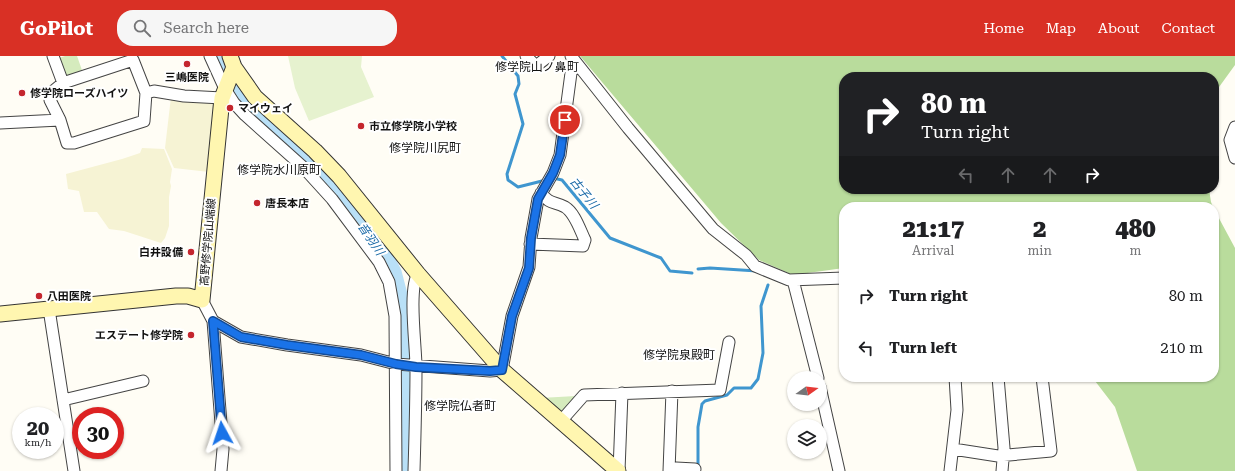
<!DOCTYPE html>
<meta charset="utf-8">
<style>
:root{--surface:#fff;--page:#f6f6f6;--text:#202124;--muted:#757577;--accent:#d93025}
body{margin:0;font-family:"Roboto Serif","Noto Sans JP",serif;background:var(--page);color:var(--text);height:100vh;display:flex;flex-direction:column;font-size:15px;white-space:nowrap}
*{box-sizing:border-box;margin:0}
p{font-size:13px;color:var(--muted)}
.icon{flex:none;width:22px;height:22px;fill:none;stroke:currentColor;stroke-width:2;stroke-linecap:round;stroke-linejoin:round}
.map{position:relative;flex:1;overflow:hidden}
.sheet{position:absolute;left:839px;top:146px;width:380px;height:180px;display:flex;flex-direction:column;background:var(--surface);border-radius:16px;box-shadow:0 1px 3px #0004}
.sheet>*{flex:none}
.top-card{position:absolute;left:839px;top:16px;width:380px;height:122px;border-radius:16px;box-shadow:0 1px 3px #0004;background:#202124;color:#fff;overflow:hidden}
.needle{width:26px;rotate:76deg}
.controls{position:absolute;left:787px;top:315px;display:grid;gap:8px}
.controls a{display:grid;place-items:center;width:40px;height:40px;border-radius:50%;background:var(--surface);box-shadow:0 1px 3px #0004;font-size:20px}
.speed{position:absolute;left:12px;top:351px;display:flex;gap:8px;font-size:20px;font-weight:700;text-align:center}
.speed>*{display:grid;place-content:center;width:52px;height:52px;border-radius:50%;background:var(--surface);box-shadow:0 1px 3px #0004;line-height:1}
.speed small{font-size:10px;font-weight:400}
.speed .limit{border:6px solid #d22;background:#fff;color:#111}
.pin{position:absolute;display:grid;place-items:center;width:34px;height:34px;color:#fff;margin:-17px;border:2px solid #fff;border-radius:50%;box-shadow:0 1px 4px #0007}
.me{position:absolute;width:44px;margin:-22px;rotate:355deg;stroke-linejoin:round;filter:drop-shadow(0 0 3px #0008)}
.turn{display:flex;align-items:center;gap:14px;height:84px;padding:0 16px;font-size:18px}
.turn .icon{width:52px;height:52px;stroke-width:2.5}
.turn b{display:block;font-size:28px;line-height:34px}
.lanes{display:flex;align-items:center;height:38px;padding:0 16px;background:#0003;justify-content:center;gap:20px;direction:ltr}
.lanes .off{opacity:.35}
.eta{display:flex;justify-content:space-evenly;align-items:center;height:68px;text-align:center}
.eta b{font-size:24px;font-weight:800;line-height:28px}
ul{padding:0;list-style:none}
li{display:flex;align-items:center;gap:12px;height:52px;padding:0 16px}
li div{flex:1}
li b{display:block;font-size:15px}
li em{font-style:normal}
header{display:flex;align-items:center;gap:24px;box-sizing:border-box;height:56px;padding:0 20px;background:var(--accent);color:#fff}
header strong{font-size:19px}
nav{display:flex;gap:22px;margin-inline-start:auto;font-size:14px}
.search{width:280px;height:36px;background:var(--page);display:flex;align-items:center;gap:10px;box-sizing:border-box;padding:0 14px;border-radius:16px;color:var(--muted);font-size:15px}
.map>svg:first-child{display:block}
.farmland{fill:#f6f3d4}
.green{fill:#d5ebbd}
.forest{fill:#b9dc9c}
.pitch{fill:#e6f2cf}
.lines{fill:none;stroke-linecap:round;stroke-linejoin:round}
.stream{stroke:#3f96cf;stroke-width:3}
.river{stroke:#b9e0f7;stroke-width:17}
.street-casing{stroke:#444;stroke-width:13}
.secondary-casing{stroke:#333;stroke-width:17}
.street{stroke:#fff;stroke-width:11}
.secondary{stroke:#fff6b0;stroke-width:15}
.route-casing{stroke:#114b97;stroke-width:10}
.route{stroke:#1a73e8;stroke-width:7}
.poi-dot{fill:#c4262e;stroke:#fff;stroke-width:1.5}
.labels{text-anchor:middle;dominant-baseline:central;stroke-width:4;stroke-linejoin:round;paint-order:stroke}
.poi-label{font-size:11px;font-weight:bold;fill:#111;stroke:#fff;text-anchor:start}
.street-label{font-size:11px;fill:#111;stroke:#fff}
.neighbourhood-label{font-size:12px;fill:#111;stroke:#fff}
.water-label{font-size:12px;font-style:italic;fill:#1768a6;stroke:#fff}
</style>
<header>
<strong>GoPilot</strong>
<div class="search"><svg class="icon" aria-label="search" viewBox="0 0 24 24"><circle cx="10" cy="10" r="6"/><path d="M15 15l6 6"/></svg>Search here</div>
<nav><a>Home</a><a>Map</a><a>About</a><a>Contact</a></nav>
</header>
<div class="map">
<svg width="1235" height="415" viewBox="0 0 1235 415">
<rect width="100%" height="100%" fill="#fffdf5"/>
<path class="farmland" d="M171,41L217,46L209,116L174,112L165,92Z
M142,92L164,93L172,113L170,126L171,130L169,141V170L165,182L161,187L124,175L109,173L97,156H84L79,135L68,133L66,118L122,103L140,97Z"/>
<path class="green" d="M65,0H77L83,17L66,22L59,2Z
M576,340L560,357L540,342Z"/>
<path class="forest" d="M580,0H1235V9L1214,38V21H844V133H1209L1211,146L1213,151H844V212L793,219L759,204L721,167Z
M1214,153L1235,192V415H1137L1115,351L1092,321H1214Z"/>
<path class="pitch" d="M288,0H362L361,11L374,41L309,65L295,32Z"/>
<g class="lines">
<path class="stream" d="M502,0L518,20L519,28L515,38L523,68L507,118L508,124L518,131L546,124
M553,122L562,124L610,182L661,202L670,215L692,217
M698,213L710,212L757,215
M698,411V371L702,348L705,345L727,339L734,332H751L758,323L763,297L761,250L768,229"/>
<path class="river" d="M219,0L228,19L245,47L320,117L344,143L381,194L393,216L404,258L406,391L404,415"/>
<defs>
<path id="street" d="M53,0L63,27
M210,0L225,33L234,47L245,59L302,110L332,143L379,206L389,226L395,260L396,415
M526,0L536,10L549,0
M571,0L628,72L713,173L746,199L755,210L789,224L844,222
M133,4L146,37L144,65L74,87H67L60,64L50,44L52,36L63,27Z
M146,37L154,35L184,40L222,42
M0,67L60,64
M1235,71L1230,84L1235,102
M530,188L583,190L585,184C580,174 575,157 565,151C554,145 550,149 541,137
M793,224L818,322
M202,244L213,265L241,281L287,289L361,299L396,308L490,315L502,314L512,260L529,211L531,182L538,143L553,117L560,99L573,2
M49,253L74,415
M213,265L223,393L221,415
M998,321L1004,392L1002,415
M820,331L839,415
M63,344L143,325
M561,365L584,339L720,334L729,286
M953,393L998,400L1051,395L1042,321
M414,415C415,381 416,346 416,311C416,291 408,232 418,218
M619,415L622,337
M669,415L672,335
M672,415L676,412L695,413
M950,415L957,354L955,321"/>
<path id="secondary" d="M230,0L234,11L255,41L315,95L339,120L418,218L502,314L618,415
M0,258L176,240H188L202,244L222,42L234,11"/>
</defs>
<use href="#street" class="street-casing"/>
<use href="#secondary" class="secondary-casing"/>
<use href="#street" class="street"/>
<use href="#secondary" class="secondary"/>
</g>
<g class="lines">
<defs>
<path id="route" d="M222,377L213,265L241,281L287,289L361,299L396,308L416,311L490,315L502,314L512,260L529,212L531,182L538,143L553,117L560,99L565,64"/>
</defs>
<use href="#route" class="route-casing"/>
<use href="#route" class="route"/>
</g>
<g class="poi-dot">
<circle cx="187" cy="8" r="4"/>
<circle cx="22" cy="37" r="4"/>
<circle cx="230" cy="52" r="4"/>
<circle cx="361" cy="70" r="4"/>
<circle cx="257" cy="147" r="4"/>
<circle cx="191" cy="196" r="4"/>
<circle cx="39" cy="240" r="4"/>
<circle cx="191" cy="279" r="4"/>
</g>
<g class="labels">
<g class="poi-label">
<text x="187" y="21" text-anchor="middle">三嶋医院</text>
<text x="30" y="37">修学院ローズハイツ</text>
<text x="238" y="52">マイウェイ</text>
<text x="369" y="70">市立修学院小学校</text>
<text x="265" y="147">唐長本店</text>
<text x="183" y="196" text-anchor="end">白井設備</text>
<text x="47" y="240">八田医院</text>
<text x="183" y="279" text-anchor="end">エステート修学院</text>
</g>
<g class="street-label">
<text transform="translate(208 186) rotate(-85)">高野修学院山端線</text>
</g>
<g class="neighbourhood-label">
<text x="537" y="11">修学院山ノ鼻町</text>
<text x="425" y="92">修学院川尻町</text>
<text x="279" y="114">修学院水川原町</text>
<text x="679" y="299">修学院泉殿町</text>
<text x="460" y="350">修学院仏者町</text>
</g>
<g class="water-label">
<text transform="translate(584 137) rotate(51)">古子川</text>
<text transform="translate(371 183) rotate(56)">音羽川</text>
</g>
</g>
</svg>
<div class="controls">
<a><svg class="needle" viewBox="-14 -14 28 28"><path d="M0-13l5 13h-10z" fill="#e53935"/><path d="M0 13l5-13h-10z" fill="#757577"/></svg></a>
<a><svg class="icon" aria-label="layers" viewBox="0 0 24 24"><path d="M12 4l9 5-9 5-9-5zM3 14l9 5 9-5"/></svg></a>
</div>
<div class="speed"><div>20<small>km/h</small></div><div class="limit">30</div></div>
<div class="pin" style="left:565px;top:64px;background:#d93025"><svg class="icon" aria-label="arrive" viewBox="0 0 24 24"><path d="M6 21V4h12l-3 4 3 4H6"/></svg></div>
<svg class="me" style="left:222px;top:377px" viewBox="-20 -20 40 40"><path d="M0-17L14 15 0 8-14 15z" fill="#1a73e8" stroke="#fff" stroke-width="4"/></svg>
<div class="top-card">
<div class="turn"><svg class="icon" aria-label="right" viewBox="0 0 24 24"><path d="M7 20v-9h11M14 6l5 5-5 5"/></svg><div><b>80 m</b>Turn right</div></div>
<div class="lanes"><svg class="icon off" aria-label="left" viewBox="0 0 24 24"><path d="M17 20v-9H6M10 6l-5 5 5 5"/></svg><svg class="icon off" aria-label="ahead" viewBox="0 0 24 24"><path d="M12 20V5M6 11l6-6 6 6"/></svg><svg class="icon off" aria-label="ahead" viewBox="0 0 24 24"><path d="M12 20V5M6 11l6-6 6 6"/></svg><svg class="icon" aria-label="right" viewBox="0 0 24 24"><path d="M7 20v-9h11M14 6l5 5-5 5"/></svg></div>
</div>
<section class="sheet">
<div class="eta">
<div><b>21:17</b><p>Arrival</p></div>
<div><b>2</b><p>min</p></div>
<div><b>480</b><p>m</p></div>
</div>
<ul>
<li><svg class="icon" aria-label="right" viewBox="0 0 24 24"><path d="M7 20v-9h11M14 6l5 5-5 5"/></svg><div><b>Turn right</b></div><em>80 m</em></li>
<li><svg class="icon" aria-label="left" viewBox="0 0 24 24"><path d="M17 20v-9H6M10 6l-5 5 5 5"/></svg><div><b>Turn left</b></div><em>210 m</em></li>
</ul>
</section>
</div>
